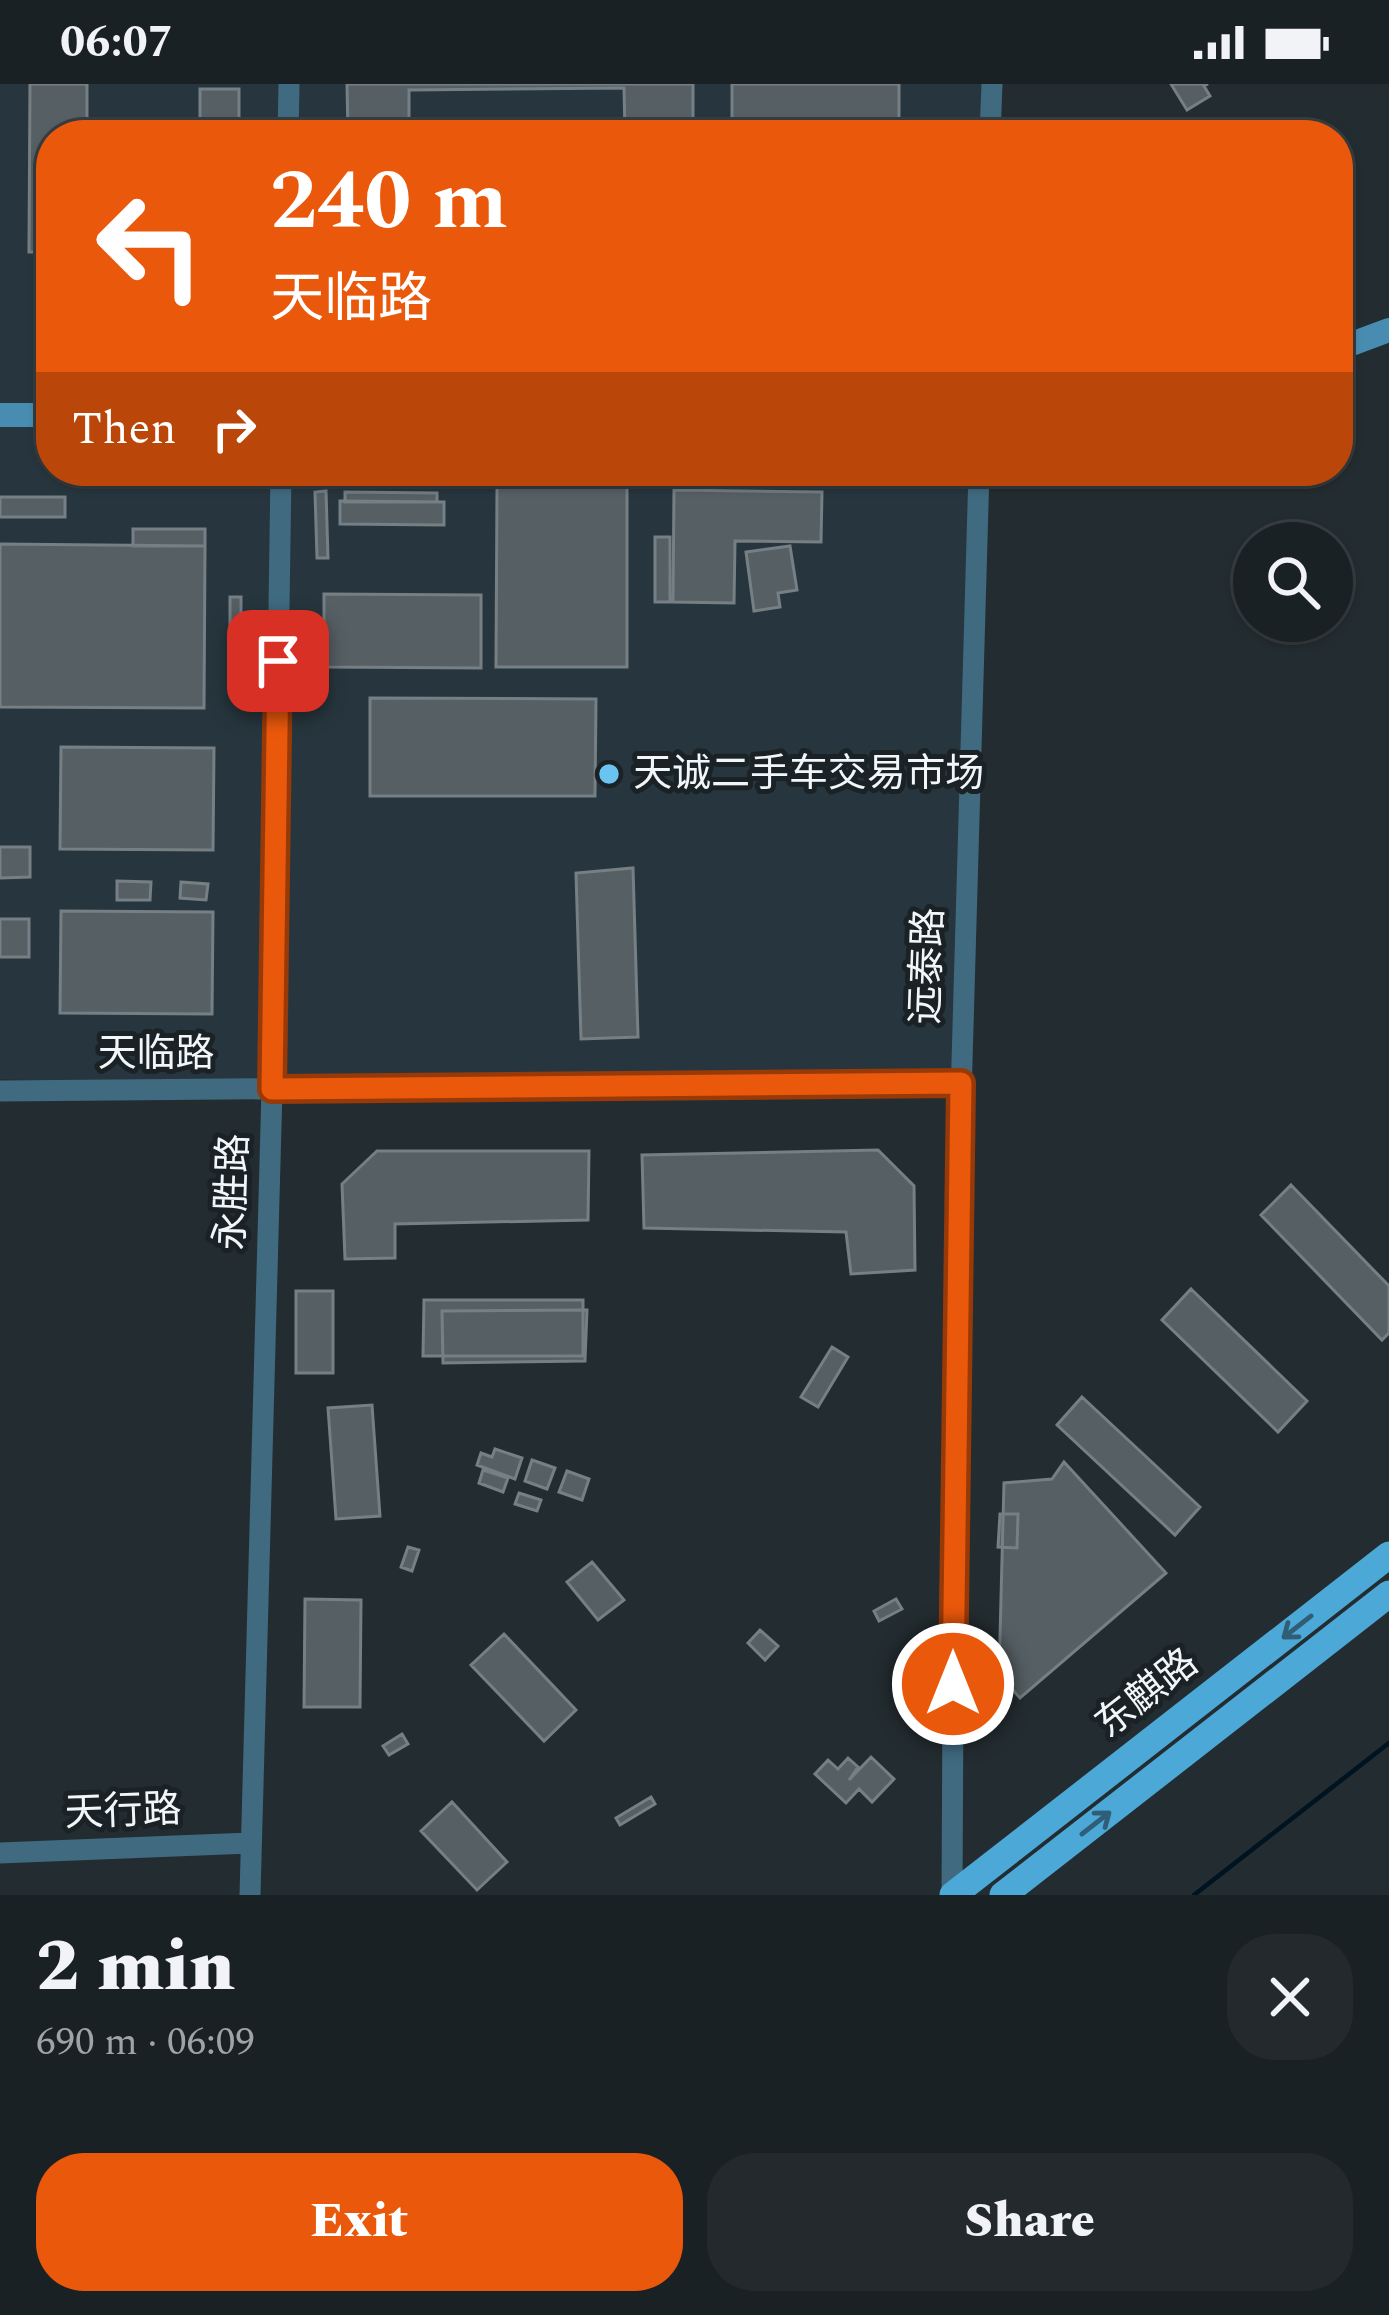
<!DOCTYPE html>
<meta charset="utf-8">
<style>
:root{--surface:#1a2124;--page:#23292c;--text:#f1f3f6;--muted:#9fa3a6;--line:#383e41;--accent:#ea580c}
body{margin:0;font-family:Spectral,"Noto Sans SC",serif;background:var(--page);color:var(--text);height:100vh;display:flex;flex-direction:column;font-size:45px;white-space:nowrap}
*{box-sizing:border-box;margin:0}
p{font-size:39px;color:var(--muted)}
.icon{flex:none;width:66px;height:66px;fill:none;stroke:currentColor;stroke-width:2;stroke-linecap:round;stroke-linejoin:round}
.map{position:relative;height:1811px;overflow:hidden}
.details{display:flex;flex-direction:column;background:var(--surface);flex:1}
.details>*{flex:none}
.banner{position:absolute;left:36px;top:36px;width:1317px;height:366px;border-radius:48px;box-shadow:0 3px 9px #0004,0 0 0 3px var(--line);background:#ea580c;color:#fff;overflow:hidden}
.controls{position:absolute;left:1233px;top:438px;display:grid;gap:24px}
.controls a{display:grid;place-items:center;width:120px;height:120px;border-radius:50%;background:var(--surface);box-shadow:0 3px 9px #0004,0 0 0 3px var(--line);font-size:60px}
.pin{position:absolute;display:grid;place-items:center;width:102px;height:102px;color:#fff;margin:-51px;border-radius:24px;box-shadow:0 6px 18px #0006}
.me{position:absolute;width:132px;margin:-66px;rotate:0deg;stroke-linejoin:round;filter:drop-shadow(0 0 9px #0008)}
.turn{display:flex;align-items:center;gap:42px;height:252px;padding:0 36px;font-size:54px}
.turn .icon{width:156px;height:156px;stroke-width:2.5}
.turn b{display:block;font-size:84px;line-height:102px}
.then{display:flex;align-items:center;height:114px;padding:0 36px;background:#0003;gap:24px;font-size:45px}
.round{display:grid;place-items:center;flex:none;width:126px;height:126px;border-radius:48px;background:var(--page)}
.overview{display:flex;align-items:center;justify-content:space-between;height:204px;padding:0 36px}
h1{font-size:72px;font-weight:800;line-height:90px}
.primary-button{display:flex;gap:24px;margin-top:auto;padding:24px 36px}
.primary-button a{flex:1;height:138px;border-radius:48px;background:var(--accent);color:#fff;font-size:48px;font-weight:800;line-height:138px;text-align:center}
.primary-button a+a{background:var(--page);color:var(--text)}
.status{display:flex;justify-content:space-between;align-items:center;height:84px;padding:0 60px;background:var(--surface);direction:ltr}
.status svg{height:33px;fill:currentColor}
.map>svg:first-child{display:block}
.built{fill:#27363e}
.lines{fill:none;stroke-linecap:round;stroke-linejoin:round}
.stream{stroke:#001320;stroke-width:4.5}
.building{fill:#565f64;stroke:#757f84;stroke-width:3}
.tertiary{stroke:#406a80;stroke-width:21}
.secondary{stroke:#488db1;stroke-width:24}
.primary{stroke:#4ca8d7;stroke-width:27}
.oneway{stroke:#305e76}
.route-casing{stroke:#983908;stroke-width:30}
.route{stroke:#ea580c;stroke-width:21}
.poi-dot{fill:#6bc3f2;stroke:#1a2226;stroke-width:4.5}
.labels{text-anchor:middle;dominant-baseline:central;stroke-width:10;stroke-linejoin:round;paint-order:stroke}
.poi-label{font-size:39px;fill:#f0f6f9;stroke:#1a2226;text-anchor:start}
.street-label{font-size:39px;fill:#f0f6f9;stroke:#1a2226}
</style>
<div class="status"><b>06:07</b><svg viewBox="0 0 49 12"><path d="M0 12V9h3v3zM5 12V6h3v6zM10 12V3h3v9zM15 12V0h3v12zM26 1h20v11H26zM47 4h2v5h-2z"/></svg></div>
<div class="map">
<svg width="1389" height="1811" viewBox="0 0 1389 1811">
<rect width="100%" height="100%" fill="#232c30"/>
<path class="built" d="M0,0H992L990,51H51V387H979L961,999L272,1005L0,995Z"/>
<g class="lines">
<path class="stream" d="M1194,1811L1389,1659"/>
</g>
<path class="building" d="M30,0H87V51H51V168H29Z
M347,0H693V51H625L624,4L409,6V51H348Z
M732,0H899V51H732Z
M1171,0H1208L1204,2L1210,12L1187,26Z
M200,5H239V51H200Z
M497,403H627V583H496Z
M674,406L822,408L821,458L735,457L734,519L673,518Z
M326,407L328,474H317L315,408Z
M345,408L437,409V418H345Z
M0,413H65V433H0Z
M340,417L444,418V441L340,440Z
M133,445H205V462H133Z
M655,453H670V518H655Z
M0,460L205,462L204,624L0,623Z
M790,462L797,506L778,509L780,523L754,527L746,468Z
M324,510L481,511V584L324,583Z
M230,513H241V554H230Z
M370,614L596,615L595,712H370Z
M61,663L214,664L213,766L60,765Z
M0,763H30V793L0,794Z
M633,784L638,953L581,955L576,789Z
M117,797L151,798L150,816H117Z
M181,798L208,800L206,816L180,814Z
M61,827L213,828L212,930L60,929Z
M0,835H29V873H0Z
M878,1066L914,1102L915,1186L851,1190L846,1148L644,1144L642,1071Z
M377,1067H589L588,1136L395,1140V1174L345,1175L342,1100Z
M1291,1101L1389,1202V1249L1382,1256L1261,1131Z
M1191,1205L1307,1317L1278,1348L1162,1236Z
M296,1207H333V1289H296Z
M424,1216H583V1272H423Z
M587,1226L585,1277L443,1279L442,1227Z
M832,1263L848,1273L818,1323L801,1313Z
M1082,1313L1200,1423L1175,1451L1057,1341Z
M372,1321L380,1432L336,1435L328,1324Z
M495,1365L522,1374L515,1395L477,1381L481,1369L492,1373Z
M532,1376L555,1384L547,1405L525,1397Z
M1064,1378L1166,1489L1020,1614L999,1591L1004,1399L1052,1395Z
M483,1386L508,1394L503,1408L479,1399Z
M567,1387L589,1395L582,1416L559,1408Z
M519,1409L541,1416L537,1427L515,1420Z
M1000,1430H1018L1017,1464L998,1463Z
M408,1463L419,1466L412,1487L401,1483Z
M592,1478L624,1516L598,1536L567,1498Z
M305,1515L361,1516L360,1623H304Z
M896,1515L902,1525L879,1537L874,1527Z
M760,1546L778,1562L765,1576L748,1559Z
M504,1550L576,1626L544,1657L471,1581Z
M402,1650L408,1660L389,1671L383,1662Z
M871,1673L894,1695L872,1718L859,1705L846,1719L815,1690L828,1676L838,1685L848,1674L858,1683L849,1696Z
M651,1713L655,1720L620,1741L616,1734Z
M452,1718L507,1778L477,1806L421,1747Z"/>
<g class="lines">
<path class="tertiary" d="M288,51L289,0
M990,51L992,0
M0,1007L961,999
M0,1769L250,1759
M250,1811L272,1005L281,387
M952,1811L955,1221L979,387"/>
<path class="secondary" d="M1338,265L1389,246
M0,331H51"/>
<path class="primary" d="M953,1811L1389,1471
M1003,1811L1389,1510"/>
</g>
<defs><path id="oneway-shaft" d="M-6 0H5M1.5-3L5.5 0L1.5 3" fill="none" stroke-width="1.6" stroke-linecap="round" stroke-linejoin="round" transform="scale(3)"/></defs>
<g class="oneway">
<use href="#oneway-shaft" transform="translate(1297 1543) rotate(142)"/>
<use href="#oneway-shaft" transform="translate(1096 1739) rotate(-38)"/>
</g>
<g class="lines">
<defs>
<path id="route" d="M278,577L272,1005L961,999L953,1600"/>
</defs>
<use href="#route" class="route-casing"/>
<use href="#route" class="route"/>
</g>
<circle class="poi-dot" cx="609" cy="690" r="12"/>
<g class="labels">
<g class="poi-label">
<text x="633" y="690">天诚二手车交易市场</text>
</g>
<g class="street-label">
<text transform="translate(928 882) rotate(-88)">远泰路</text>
<text x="156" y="970">天临路</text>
<text transform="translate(233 1108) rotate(-88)">永胜路</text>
<text transform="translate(1147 1610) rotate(-38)">东麒路</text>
<text transform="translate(123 1728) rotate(-2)">天行路</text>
</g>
</g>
</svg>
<div class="controls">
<a><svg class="icon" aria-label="search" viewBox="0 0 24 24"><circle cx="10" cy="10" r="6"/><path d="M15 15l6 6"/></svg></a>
</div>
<div class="pin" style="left:278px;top:577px;background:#d93025"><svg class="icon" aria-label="arrive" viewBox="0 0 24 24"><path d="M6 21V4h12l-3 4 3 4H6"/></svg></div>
<svg class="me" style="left:953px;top:1600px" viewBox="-20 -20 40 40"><circle r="17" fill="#ea580c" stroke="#fff" stroke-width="3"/><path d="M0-11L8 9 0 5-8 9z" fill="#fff"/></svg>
<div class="banner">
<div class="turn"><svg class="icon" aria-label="left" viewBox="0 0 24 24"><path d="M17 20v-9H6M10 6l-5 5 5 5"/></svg><div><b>240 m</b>天临路</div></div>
<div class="then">Then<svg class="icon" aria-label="right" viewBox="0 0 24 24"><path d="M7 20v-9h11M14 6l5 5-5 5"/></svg></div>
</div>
</div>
<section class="details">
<div class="overview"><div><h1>2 min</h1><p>690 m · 06:09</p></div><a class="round"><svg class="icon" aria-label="close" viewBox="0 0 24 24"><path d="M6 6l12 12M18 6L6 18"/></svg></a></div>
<div class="primary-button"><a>Exit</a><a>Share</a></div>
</section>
